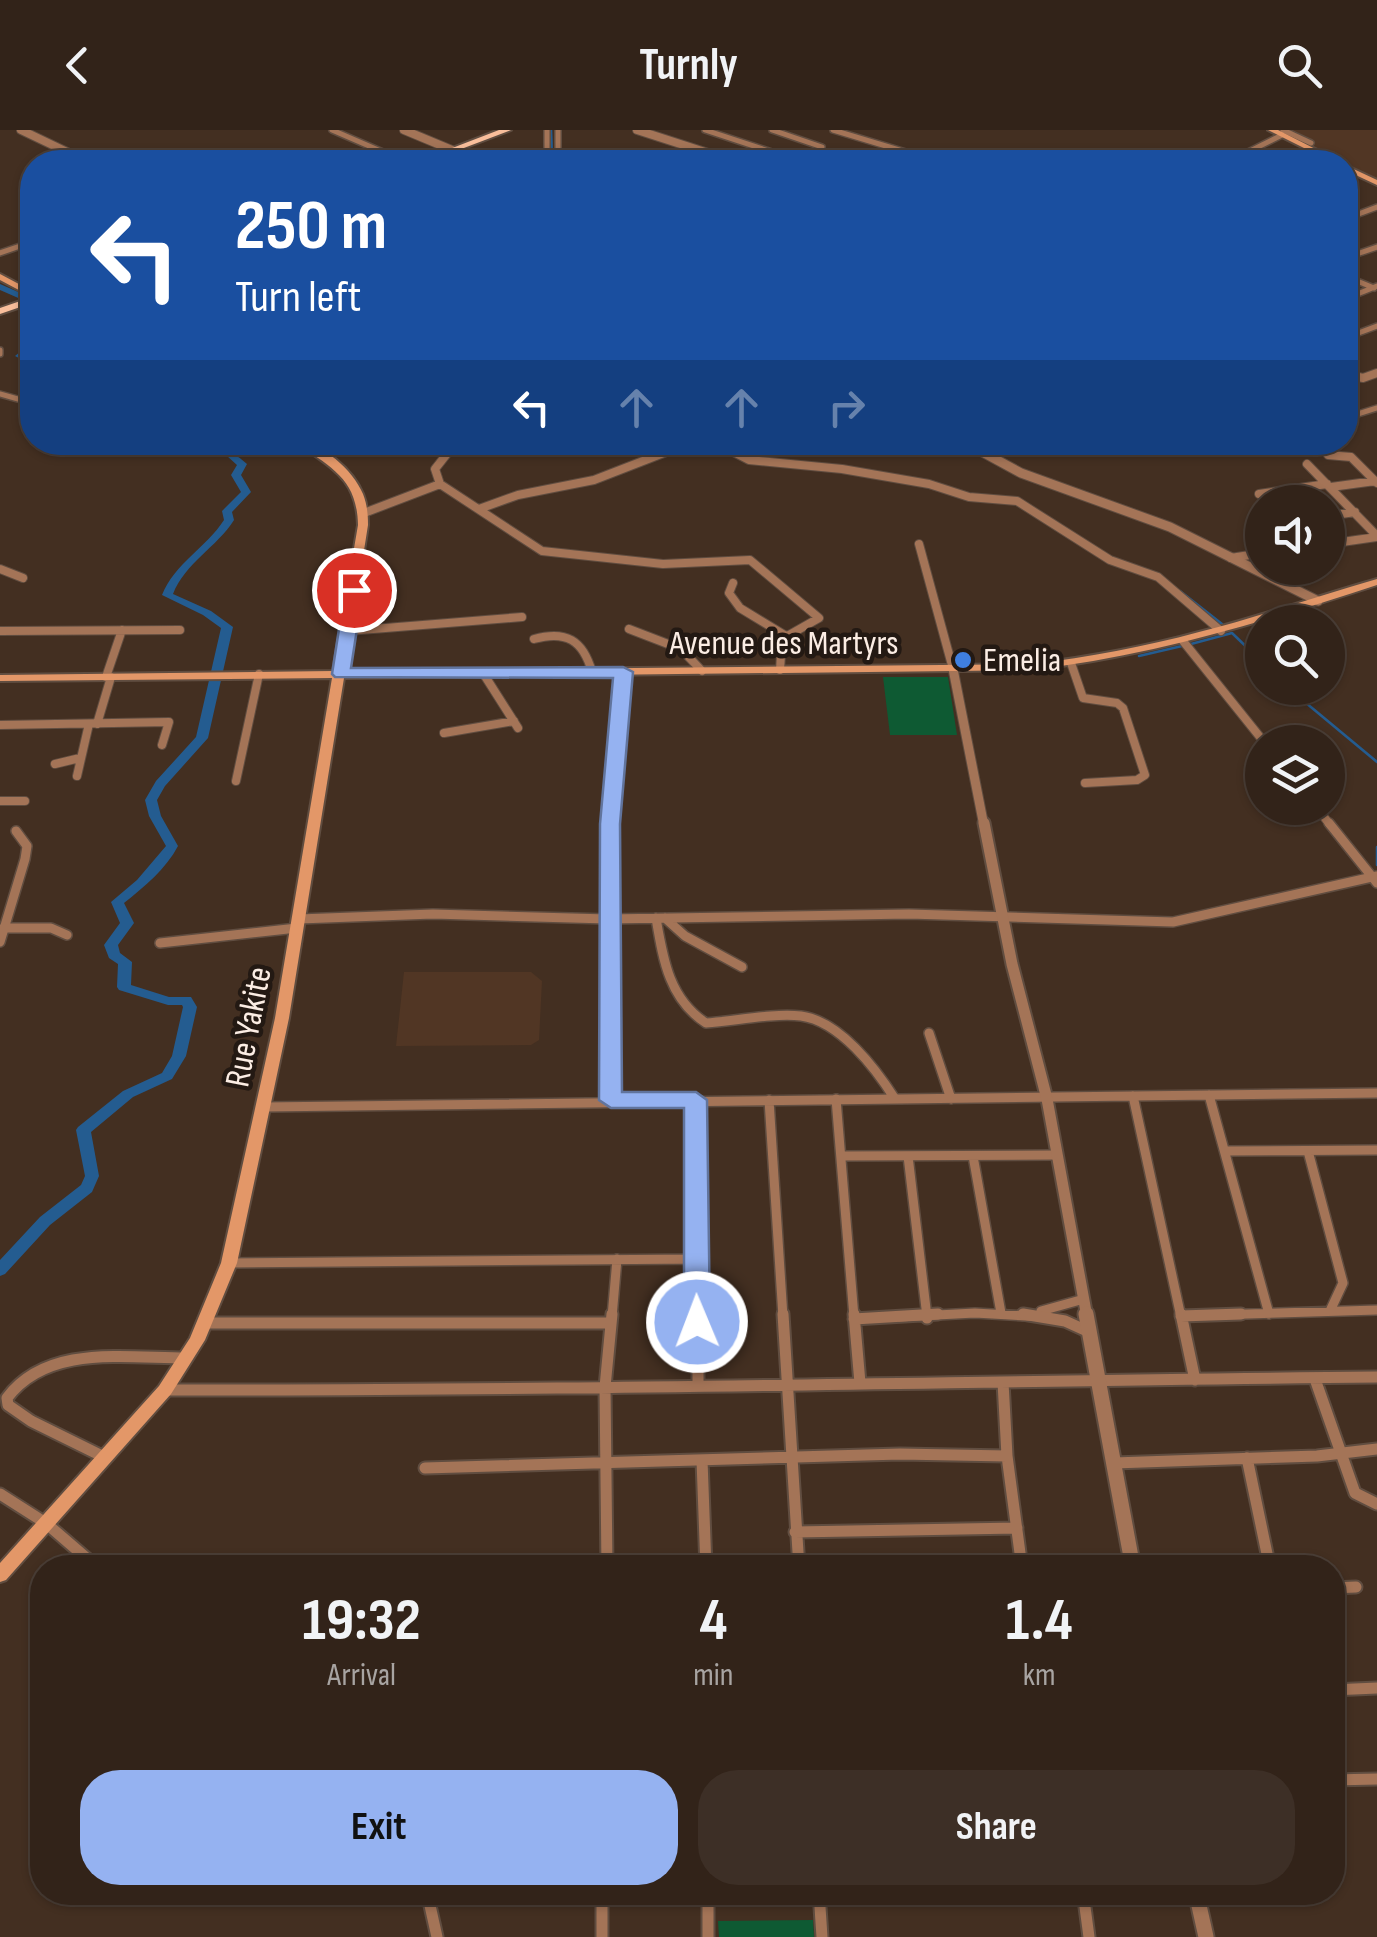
<!DOCTYPE html>
<style>
:root{--surface:#322319;--page:#3d2f26;--text:#f1f3f6;--muted:#a8a4a2;--line:#4d4038;--accent:#95b2f1}
body{margin:0;font-family:"Sofia Sans Condensed",sans-serif;background:var(--page);color:var(--text);height:100vh;display:flex;flex-direction:column;font-size:38px;white-space:nowrap}
*{box-sizing:border-box;margin:0}
p{font-size:32px;color:var(--muted)}
.icon{flex:none;width:55px;height:55px;fill:none;stroke:currentColor;stroke-width:2;stroke-linecap:round;stroke-linejoin:round}
.map{position:relative;flex:1;overflow:hidden}
.panel{position:absolute;left:30px;top:1425px;width:1315px;height:350px;display:flex;flex-direction:column;background:var(--surface);border-radius:40px;box-shadow:0 2px 8px #0004,0 0 0 2px var(--line)}
.panel>*{flex:none}
.top-card{position:absolute;left:20px;top:20px;width:1338px;height:305px;border-radius:40px;box-shadow:0 2px 8px #0004,0 0 0 2px var(--line);background:#1a4fa0;color:#fff;overflow:hidden}
.buttons{position:absolute;left:1245px;top:355px;display:grid;gap:20px}
.buttons a{display:grid;place-items:center;width:100px;height:100px;border-radius:50%;background:var(--surface);box-shadow:0 2px 8px #0004,0 0 0 2px var(--line);font-size:50px}
.pin{position:absolute;display:grid;place-items:center;width:85px;height:85px;color:#fff;margin:-42px;border:5px solid #fff;border-radius:50%;box-shadow:0 2px 10px #0007}
.me{position:absolute;width:110px;margin:-55px;rotate:359deg;stroke-linejoin:round;filter:drop-shadow(0 0 8px #0008)}
.turn{display:flex;align-items:center;gap:35px;height:210px;padding:0 50px;font-size:45px}
.turn .icon{width:130px;height:130px;stroke-width:2.5}
.turn b{display:block;font-size:70px;line-height:85px}
.lanes{display:flex;align-items:center;height:95px;padding:0 50px;background:#0003;justify-content:center;gap:50px;direction:ltr}
.lanes .off{opacity:.35}
.eta{display:flex;justify-content:space-evenly;align-items:center;height:170px;text-align:center}
.eta b{font-size:60px;font-weight:700;line-height:70px}
.button{display:flex;gap:20px;margin-top:auto;padding:20px 50px}
.button a{flex:1;height:115px;border-radius:40px;background:var(--accent);color:#111;font-size:40px;font-weight:700;line-height:115px;text-align:center}
.button a+a{background:var(--page);color:var(--text)}
header{display:flex;justify-content:space-between;align-items:center;height:130px;padding:0 50px;background:var(--surface);font-size:45px;font-weight:700}
.map>svg:first-child{display:block}
.built{fill:#513624}
.green{fill:#0e5a33}
.lines{fill:none;stroke-linecap:round;stroke-linejoin:round}
.stream{stroke:#245c90;stroke-width:2.5}
.river{fill:#245c90;fill-rule:evenodd}
.minor-far3-casing{stroke:#604d40;stroke-width:8}
.minor-far2-casing{stroke:#604d40;stroke-width:10}
.minor-far1-casing{stroke:#604d40;stroke-width:12}
.minor-casing{stroke:#604d40;stroke-width:15}
.tertiary-far3-casing{stroke:#604d40;stroke-width:10}
.tertiary-far2-casing{stroke:#604d40;stroke-width:11}
.tertiary-far1-casing{stroke:#604d40;stroke-width:15}
.tertiary-casing{stroke:#604d40;stroke-width:19}
.secondary-casing{stroke:#604d40;stroke-width:4}
.primary-casing{stroke:#604d40;stroke-width:4}
.minor-far3{stroke:#a47457;stroke-width:5}
.minor-far2{stroke:#a47457;stroke-width:8}
.minor-far1{stroke:#a47457;stroke-width:9}
.minor{stroke:#a47457;stroke-width:11}
.tertiary-far3{stroke:#a47457;stroke-width:8}
.tertiary-far2{stroke:#a47457;stroke-width:9}
.tertiary-far1{stroke:#a47457;stroke-width:11}
.tertiary{stroke:#a47457;stroke-width:15}
.secondary{fill:#e39768;fill-rule:evenodd}
.primary{fill:#f9be9b;fill-rule:evenodd}
.route{fill:#95b2f1;stroke:#61749d;stroke-width:2.5}
.shop-dot{fill:#3f7fe0;stroke:#231913;stroke-width:4}
.labels{text-anchor:middle;dominant-baseline:central;stroke-width:9;stroke-linejoin:round;paint-order:stroke}
.street-label{font-size:35px;fill:#fbede4;stroke:#231913}
.poi-label{font-size:35px;fill:#fbede4;stroke:#231913;text-anchor:start}
</style>
<header><svg class="icon" aria-label="back" viewBox="0 0 24 24"><path d="M15 5l-7 7 7 7"/></svg>Turnly<svg class="icon" aria-label="search" viewBox="0 0 24 24"><circle cx="10" cy="10" r="6"/><path d="M15 15l6 6"/></svg></header>
<div class="map">
<svg width="1377" height="1807" viewBox="0 0 1377 1807">
<rect width="100%" height="100%" fill="#432f21"/>
<path class="built" d="M1286,0H1377V49L1309,15Z
M404,842H531L542,851L539,910L531,915L396,916Z"/>
<path class="green" d="M883,547H948L957,605H890Z
M813,1790L814,1807H719L718,1791Z"/>
<g class="lines">
<path class="stream" d="M551,0L552,25L558,32
M1180,461L1222,494
M1191,514L1232,503L1262,532
M1139,526L1182,516
M1288,558L1377,632
M1377,717V735"/>
<path class="river" d="M0,154L32,168V174L0,160Z
M32,212V219L26,225L32,229V235L15,226Z
M185,312C209,312 230,318 247,334L241,345L251,362L232,382L234,390C217,417 185,433 173,464L211,481L233,497L208,608L165,656L157,670L161,686L178,716C166,739 144,757 124,773L134,793L118,815L120,823L132,832L131,855L169,867H191L197,877L186,926L172,949L133,967L91,1002L99,1046L92,1062L50,1095L5,1144L0,1146V1130L40,1087L81,1055L85,1046L76,1000L78,997L123,961L162,943L172,926L183,877L182,875H168L119,860L117,857L118,834L109,828L104,815L120,793L111,772L137,750L166,716L149,686L145,670L156,651L196,607L221,498L203,485L162,465C175,433 206,418 224,390L222,381L241,362L231,345L237,335L227,326Z"/>
<defs>
<path id="minor-far3" d="M332,0L406,32
M547,0V25L554,32
M558,0V22L565,32
M705,0L802,32
M772,0L822,17
M833,0L939,32
M1283,0L1311,13
M452,20L482,32
M1228,32L1282,5
M1345,89L1377,77
M0,123L32,112
M1345,128L1377,117
M1345,146L1374,158
M1345,169L1377,156
M1345,208L1377,196
M0,220V224
M0,264L32,273
M1345,288L1377,278"/>
<path id="minor-far2" d="M439,312L450,320L435,339L440,354L542,421L663,434L750,430L819,488L782,509L780,540
M714,312L749,330L842,339L929,354L969,367L1017,371L1110,430L1158,447L1221,501
M1319,312L1328,325L1351,327L1377,353
M246,319L261,312
M1307,334L1377,406
M1331,357L1375,351
M1259,364L1327,354
M479,379L518,365L594,350L692,312
M364,383L440,354
M1328,386L1355,382
M1251,391L1262,389
M919,414L953,539
M1328,414L1377,407
M1231,428L1262,423
M0,439L23,448
M733,453L729,463L740,478L786,506
M629,499L681,519L702,541
M0,501L180,500
M348,501L522,487
M534,509C566,500 583,510 592,542
M1183,511L1264,612
M1071,533L1083,568L1117,573L1123,578L1145,645L1137,650L1085,653
M483,543L518,598
M106,547L122,500
M97,594L111,547
M0,595L169,592L162,615
M444,603L514,591
M55,634L80,628
M77,646L89,594
M236,651L259,544
M0,671H25
M1317,678L1331,696
M610,696L623,542"/>
<path id="minor-far1" d="M610,693L611,970
M1329,693L1377,753
M656,788C663,829 669,869 706,893C736,891 772,883 801,886C840,891 876,939 895,969
M665,788L685,806L742,837
M299,789L433,784L608,789L909,784L1173,792L1377,746
M3,798H51L67,805
M0,812L25,729L27,716L16,701
M160,813L297,798
M929,903L951,969
M1209,965L1269,1184
M1133,966L1181,1187
M836,969L854,1187
M696,970L698,1187
M769,970L783,1187
M264,977L1377,963
M1226,1021L1377,1020
M1308,1021L1343,1153L1330,1181
M841,1026L1057,1025
M908,1026L927,1187
M973,1026L1001,1183
M229,1133L696,1129
M1041,1181L1084,1169
M1181,1186L1377,1180
M612,1187L617,1129
M899,1187L975,1183L1044,1187"/>
<path id="minor" d="M698,1184V1255
M783,1184L799,1438
M854,1184L860,1253
M927,1184V1188
M1023,1184L1065,1191L1087,1201
M1181,1184L1195,1250
M1181,1186L1241,1184
M854,1189L938,1184
M205,1193H610
M1315,1249L1355,1363L1377,1374
M1003,1252L1007,1326L1022,1438
M165,1260C569,1261 973,1251 1377,1247
M106,1328L31,1291L8,1275L7,1268C47,1214 126,1228 186,1228
M1247,1328L1270,1438
M702,1330L706,1438
M1114,1333L1317,1326L1377,1319
M425,1338L900,1324L1007,1326
M0,1364L47,1394L98,1438
M795,1402L1017,1398
M607,1438L605,1257L612,1184
M1332,1458L1356,1457
M1332,1560L1377,1558
M1332,1650L1377,1649
M427,1762L437,1807
M602,1762V1807
M708,1762V1807
M819,1762L822,1807
M1083,1762L1089,1807"/>
<path id="tertiary-far3" d="M21,0L88,32
M404,0L452,20
M637,0L736,32
M1345,244L1363,248L1377,243"/>
<path id="tertiary-far2" d="M964,312L1021,343L1170,397L1318,471
M953,539L984,696"/>
<path id="tertiary-far1" d="M984,693L1012,834L1047,969L1087,1187"/>
<path id="tertiary" d="M1086,1184L1133,1438
M1196,1762L1206,1807"/>
<path id="secondary" d="M1268,0H1278L1341,32H1332Z
M1345,35L1377,50V55L1345,40Z
M0,144L32,161V167L0,150Z
M296,312C322,312 353,340 363,364C367,374 368,384 368,395L345,541L1032,534C1089,527 1144,517 1199,502C1259,487 1317,466 1377,449V455C1263,492 1151,526 1032,540L344,548L289,888L237,1133L205,1210L171,1264L6,1450L0,1452V1433L159,1256L190,1208L221,1133L275,888L332,548L0,551V545L333,541L358,395C357,347 330,338 296,312Z"/>
<path id="primary" d="M499,0H511L427,32H416Z
M32,167V173L0,184V178Z"/>
</defs>
<use href="#minor-far3" class="minor-far3-casing"/>
<use href="#minor-far2" class="minor-far2-casing"/>
<use href="#minor-far1" class="minor-far1-casing"/>
<use href="#minor" class="minor-casing"/>
<use href="#tertiary-far3" class="tertiary-far3-casing"/>
<use href="#tertiary-far2" class="tertiary-far2-casing"/>
<use href="#tertiary-far1" class="tertiary-far1-casing"/>
<use href="#tertiary" class="tertiary-casing"/>
<use href="#secondary" class="secondary-casing"/>
<use href="#primary" class="primary-casing"/>
<use href="#minor-far3" class="minor-far3"/>
<use href="#minor-far2" class="minor-far2"/>
<use href="#minor-far1" class="minor-far1"/>
<use href="#minor" class="minor"/>
<use href="#tertiary-far3" class="tertiary-far3"/>
<use href="#tertiary-far2" class="tertiary-far2"/>
<use href="#tertiary-far1" class="tertiary-far1"/>
<use href="#tertiary" class="tertiary"/>
<use href="#secondary" class="secondary"/>
<use href="#primary" class="primary"/>
</g>
<path class="route" d="M354,454L363,460L351,538L623,537L633,542L620,694L622,962H696L707,970L710,1192L706,1199H688L684,1192V978H611L599,970L600,694L613,548L335,547L332,544L345,460Z"/>
<circle class="shop-dot" cx="963" cy="530" r="10"/>
<g class="labels">
<g class="street-label">
<text x="784" y="513">Avenue des Martyrs</text>
<text transform="translate(249 897) rotate(-79)">Rue Yakite</text>
</g>
<g class="poi-label">
<text x="983" y="530">Emelia</text>
</g>
</g>
</svg>
<div class="buttons">
<a><svg class="icon" aria-label="sound" viewBox="0 0 24 24"><path d="M4 9h4l5-4v14l-5-4H4zM17 9q2 3 0 6"/></svg></a>
<a><svg class="icon" aria-label="search" viewBox="0 0 24 24"><circle cx="10" cy="10" r="6"/><path d="M15 15l6 6"/></svg></a>
<a><svg class="icon" aria-label="layers" viewBox="0 0 24 24"><path d="M12 4l9 5-9 5-9-5zM3 14l9 5 9-5"/></svg></a>
</div>
<div class="pin" style="left:354px;top:460px;background:#d93025"><svg class="icon" aria-label="arrive" viewBox="0 0 24 24"><path d="M6 21V4h12l-3 4 3 4H6"/></svg></div>
<svg class="me" style="left:697px;top:1192px" viewBox="-20 -20 40 40"><circle r="17" fill="#95b2f1" stroke="#fff" stroke-width="3"/><path d="M0-11L8 9 0 5-8 9z" fill="#fff"/></svg>
<div class="top-card">
<div class="turn"><svg class="icon" aria-label="left" viewBox="0 0 24 24"><path d="M17 20v-9H6M10 6l-5 5 5 5"/></svg><div><b>250 m</b>Turn left</div></div>
<div class="lanes"><svg class="icon" aria-label="left" viewBox="0 0 24 24"><path d="M17 20v-9H6M10 6l-5 5 5 5"/></svg><svg class="icon off" aria-label="ahead" viewBox="0 0 24 24"><path d="M12 20V5M6 11l6-6 6 6"/></svg><svg class="icon off" aria-label="ahead" viewBox="0 0 24 24"><path d="M12 20V5M6 11l6-6 6 6"/></svg><svg class="icon off" aria-label="right" viewBox="0 0 24 24"><path d="M7 20v-9h11M14 6l5 5-5 5"/></svg></div>
</div>
<section class="panel">
<div class="eta">
<div><b>19:32</b><p>Arrival</p></div>
<div><b>4</b><p>min</p></div>
<div><b>1.4</b><p>km</p></div>
</div>
<div class="button"><a>Exit</a><a>Share</a></div>
</section>
</div>
